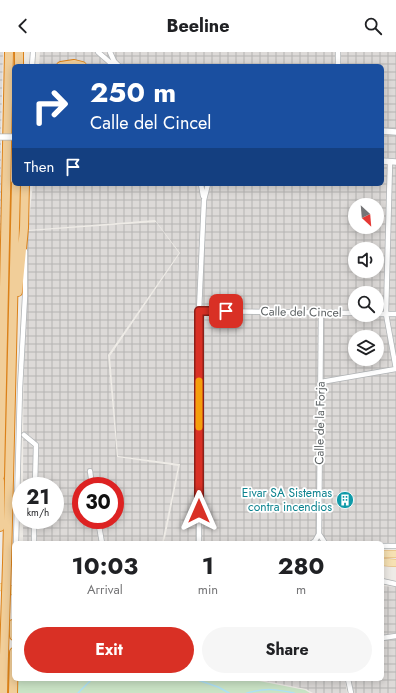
<!DOCTYPE html>
<style>
:root{--surface:#fff;--page:#f6f6f6;--text:#202124;--muted:#757577;--accent:#d93025}
body{margin:0;font-family:Jost,sans-serif;background:var(--page);color:var(--text);height:100vh;display:flex;flex-direction:column;font-size:15px;white-space:nowrap}
*{box-sizing:border-box;margin:0}
p{font-size:13px;color:var(--muted)}
.icon{flex:none;width:22px;height:22px;fill:none;stroke:currentColor;stroke-width:2;stroke-linecap:round;stroke-linejoin:round}
.map{position:relative;flex:1;overflow:hidden}
.panel{position:absolute;left:12px;top:489px;width:372px;height:140px;display:flex;flex-direction:column;background:var(--surface);border-radius:6px;box-shadow:0 2px 10px #0003}
.panel>*{flex:none}
.top-card{position:absolute;left:12px;top:12px;width:372px;height:122px;border-radius:6px;box-shadow:0 2px 10px #0003;background:#1a4fa0;color:#fff;overflow:hidden}
.needle{width:26px;rotate:154deg}
.fabs{position:absolute;left:348px;top:146px;display:grid;gap:8px}
.fabs a{display:grid;place-items:center;width:36px;height:36px;border-radius:50%;background:var(--surface);box-shadow:0 2px 10px #0003;font-size:20px}
.speed{position:absolute;left:12px;top:425px;display:flex;gap:8px;font-size:20px;font-weight:700;text-align:center}
.speed>*{display:grid;place-content:center;width:52px;height:52px;border-radius:50%;background:var(--surface);box-shadow:0 2px 10px #0003;line-height:1}
.speed small{font-size:10px;font-weight:400}
.speed .limit{border:6px solid #d22;background:#fff;color:#111}
.pin{position:absolute;display:grid;place-items:center;width:34px;height:34px;color:#fff;margin:-17px;border-radius:8px;box-shadow:0 2px 6px #0006}
.me{position:absolute;width:44px;margin:-22px;rotate:0deg;stroke-linejoin:round;filter:drop-shadow(0 0 3px #0008)}
.turn{display:flex;align-items:center;gap:14px;height:84px;padding:0 12px;font-size:18px}
.turn .icon{width:52px;height:52px;stroke-width:2.5}
.turn b{display:block;font-size:28px;line-height:34px}
.then{display:flex;align-items:center;height:38px;padding:0 12px;background:#0003;gap:8px;font-size:15px}
.eta{display:flex;justify-content:space-evenly;align-items:center;height:68px;text-align:center}
.eta b{font-size:24px;font-weight:700;line-height:28px}
.button{display:flex;gap:8px;margin-top:auto;padding:8px 12px}
.button a{flex:1;height:46px;border-radius:24px;background:var(--accent);color:#fff;font-size:16px;font-weight:700;line-height:46px;text-align:center}
.button a+a{background:var(--page);color:var(--text)}
header{display:flex;justify-content:space-between;align-items:center;height:52px;padding:0 12px;background:var(--surface);font-size:18px;font-weight:700}
.map>svg:first-child{display:block}
.industrial{fill:url(#industrial-grid);fill-rule:evenodd}
.green{fill:#cae3c5}
.lines{fill:none;stroke-linecap:round;stroke-linejoin:round}
.stream{stroke:#aee1f6;stroke-width:1.5}
.minor-casing{stroke:#b1b4b6;stroke-width:6}
.tertiary-casing{stroke:#b1b4b6;stroke-width:7}
.primary-casing{stroke:#e2af6b;stroke-width:8}
.motorway-casing{stroke:#db8119;stroke-width:10}
.minor{stroke:#fff;stroke-width:4.5}
.tertiary{stroke:#fff;stroke-width:5.5}
.primary{stroke:#f6e1b3;stroke-width:7}
.motorway{stroke:#f1ce99;stroke-width:8}
.tertiary-bridge-casing{stroke:#b1b4b6;stroke-width:7;stroke-linecap:butt}
.motorway-bridge-casing{stroke:#db8119;stroke-width:10;stroke-linecap:butt}
.tertiary-bridge{stroke:#fff;stroke-width:5.5}
.motorway-bridge{stroke:#f1ce99;stroke-width:8}
.route-casing{stroke:#8d1f18;stroke-width:10}
.route{stroke:#d93025;stroke-width:7}
.slow{stroke:#f59e0b;stroke-width:7}
.labels{text-anchor:middle;dominant-baseline:central;stroke-width:3.5;stroke-linejoin:round;paint-order:stroke}
.street-label{font-size:12px;fill:#5d6264;stroke:#fff}
.culture-label{font-size:12px;fill:#0d838f;stroke:#fff;text-anchor:end}
</style>
<header><svg class="icon" aria-label="back" viewBox="0 0 24 24"><path d="M15 5l-7 7 7 7"/></svg>Beeline<svg class="icon" aria-label="search" viewBox="0 0 24 24"><circle cx="10" cy="10" r="6"/><path d="M15 15l6 6"/></svg></header>
<div class="map">
<svg width="396" height="641" viewBox="0 0 396 641">
<defs>
<pattern id="industrial-grid" width="8" height="8" patternUnits="userSpaceOnUse"><rect width="8" height="8" fill="#dddad8"/><path d="M0 4h8M4 0v8" fill="none" stroke="#b6b4b3"/></pattern>
</defs>
<rect width="100%" height="100%" fill="#eeebe6"/>
<path class="industrial" d="M0,0H3L1,82H0Z
M40,0H396V497H382V491H164L180,412L118,404L110,304L180,201L155,168L28,178L33,132H382V14H39ZM355,153H377V175H355ZM355,197H377V219H355ZM355,241H377V263H355ZM355,285H377V307H355Z
M0,89H1V186L0,201Z
M156,170L179,201L108,303L117,405L178,414L162,491H23V468H55V434H23L24,198L28,179ZM81,434H115V468H81Z
M382,534L396,535V641H348L346,627H382Z
M256,627H345L347,641H313L306,637Z"/>
<path class="green" d="M18,627H249L305,638L310,641H17Z"/>
<g class="lines">
<path class="stream" d="M195,627L218,635L229,641
M78,641L92,627
M247,641C265,636 276,637 294,641"/>
<defs>
<path id="minor" d="M98,0L114,14
M110,0L114,9L119,14
M32,14L33,0
M338,14V0
M390,110L386,262L396,317
M201,132L203,144
M199,259L355,261
M377,262H396
M321,330L396,317
M24,383L36,393L35,434
M90,419L92,434
M98,468L102,491
M319,482L325,491
M16,491L20,336L25,244V199
M34,491V468
M199,491V259L204,148L208,132
M312,491L315,489L319,482L321,260
M382,494H396
M382,529L396,532
M382,586L396,584
M348,627L351,641"/>
<path id="tertiary" d="M382,79L396,80
M382,109L396,110"/>
<path id="primary" d="M382,502H396
M382,510L396,511
M0,535L10,537L14,540"/>
<path id="motorway" d="M19,14V0
M61,14L74,12L82,14
M18,240L24,176L25,132
M0,424L9,0
M0,429V475
M7,511L16,132
M13,572L14,584
M3,641L4,603
M13,641L14,600"/>
</defs>
<use href="#minor" class="minor-casing"/>
<use href="#tertiary" class="tertiary-casing"/>
<use href="#primary" class="primary-casing"/>
<use href="#motorway" class="motorway-casing"/>
<use href="#minor" class="minor"/>
<use href="#tertiary" class="tertiary"/>
<use href="#primary" class="primary"/>
<use href="#motorway" class="motorway"/>
<defs>
<path id="tertiary-bridge" d="M0,85H14"/>
<path id="motorway-bridge" d="M4,603L7,511"/>
</defs>
<use href="#tertiary-bridge" class="tertiary-bridge-casing"/>
<use href="#motorway-bridge" class="motorway-bridge-casing"/>
<use href="#tertiary-bridge" class="tertiary-bridge"/>
<use href="#motorway-bridge" class="motorway-bridge"/>
</g>
<g class="lines">
<defs>
<path id="route" d="M199,459V259H226"/>
</defs>
<use href="#route" class="route-casing"/>
<use href="#route" class="route"/>
<path class="slow" d="M199,375V329"/>
</g>
<defs>
<symbol id="building-disc" viewBox="-11 -11 22 22"><circle r="9.5" fill="#0f9aa8" stroke="#fff"/><path d="M-4-6H4V6H1V3H-1V6H-4ZM-2.5-4.3h1.7v1.8h-1.7ZM.8-4.3h1.7v1.8H.8ZM-2.5-1h1.7V.8h-1.7ZM.8-1h1.7V.8H.8Z" fill="#fff"/></symbol>
</defs>
<g fill-rule="evenodd">
<use href="#building-disc" x="335" y="438" width="20" height="20"/>
</g>
<g class="labels">
<g class="street-label">
<text transform="translate(301 260) rotate(1)">Calle del Cincel</text>
<text transform="translate(320 371) rotate(-89)">Calle de la Forja</text>
</g>
<g class="culture-label">
<text x="332" y="441">Eivar SA Sistemas<tspan x="332" dy="14">contra incendios</tspan></text>
</g>
</g>
</svg>
<div class="fabs">
<a><svg class="needle" viewBox="-14 -14 28 28"><path d="M0-13l5 13h-10z" fill="#e53935"/><path d="M0 13l5-13h-10z" fill="#757577"/></svg></a>
<a><svg class="icon" aria-label="sound" viewBox="0 0 24 24"><path d="M4 9h4l5-4v14l-5-4H4zM17 9q2 3 0 6"/></svg></a>
<a><svg class="icon" aria-label="search" viewBox="0 0 24 24"><circle cx="10" cy="10" r="6"/><path d="M15 15l6 6"/></svg></a>
<a><svg class="icon" aria-label="layers" viewBox="0 0 24 24"><path d="M12 4l9 5-9 5-9-5zM3 14l9 5 9-5"/></svg></a>
</div>
<div class="speed"><div>21<small>km/h</small></div><div class="limit">30</div></div>
<div class="pin" style="left:226px;top:259px;background:#d93025"><svg class="icon" aria-label="arrive" viewBox="0 0 24 24"><path d="M6 21V4h12l-3 4 3 4H6"/></svg></div>
<svg class="me" style="left:199px;top:459px" viewBox="-20 -20 40 40"><path d="M0-17L14 15 0 8-14 15z" fill="#d93025" stroke="#fff" stroke-width="4"/></svg>
<div class="top-card">
<div class="turn"><svg class="icon" aria-label="right" viewBox="0 0 24 24"><path d="M7 20v-9h11M14 6l5 5-5 5"/></svg><div><b>250 m</b>Calle del Cincel</div></div>
<div class="then">Then<svg class="icon" aria-label="arrive" viewBox="0 0 24 24"><path d="M6 21V4h12l-3 4 3 4H6"/></svg></div>
</div>
<section class="panel">
<div class="eta">
<div><b>10:03</b><p>Arrival</p></div>
<div><b>1</b><p>min</p></div>
<div><b>280</b><p>m</p></div>
</div>
<div class="button"><a>Exit</a><a>Share</a></div>
</section>
</div>
